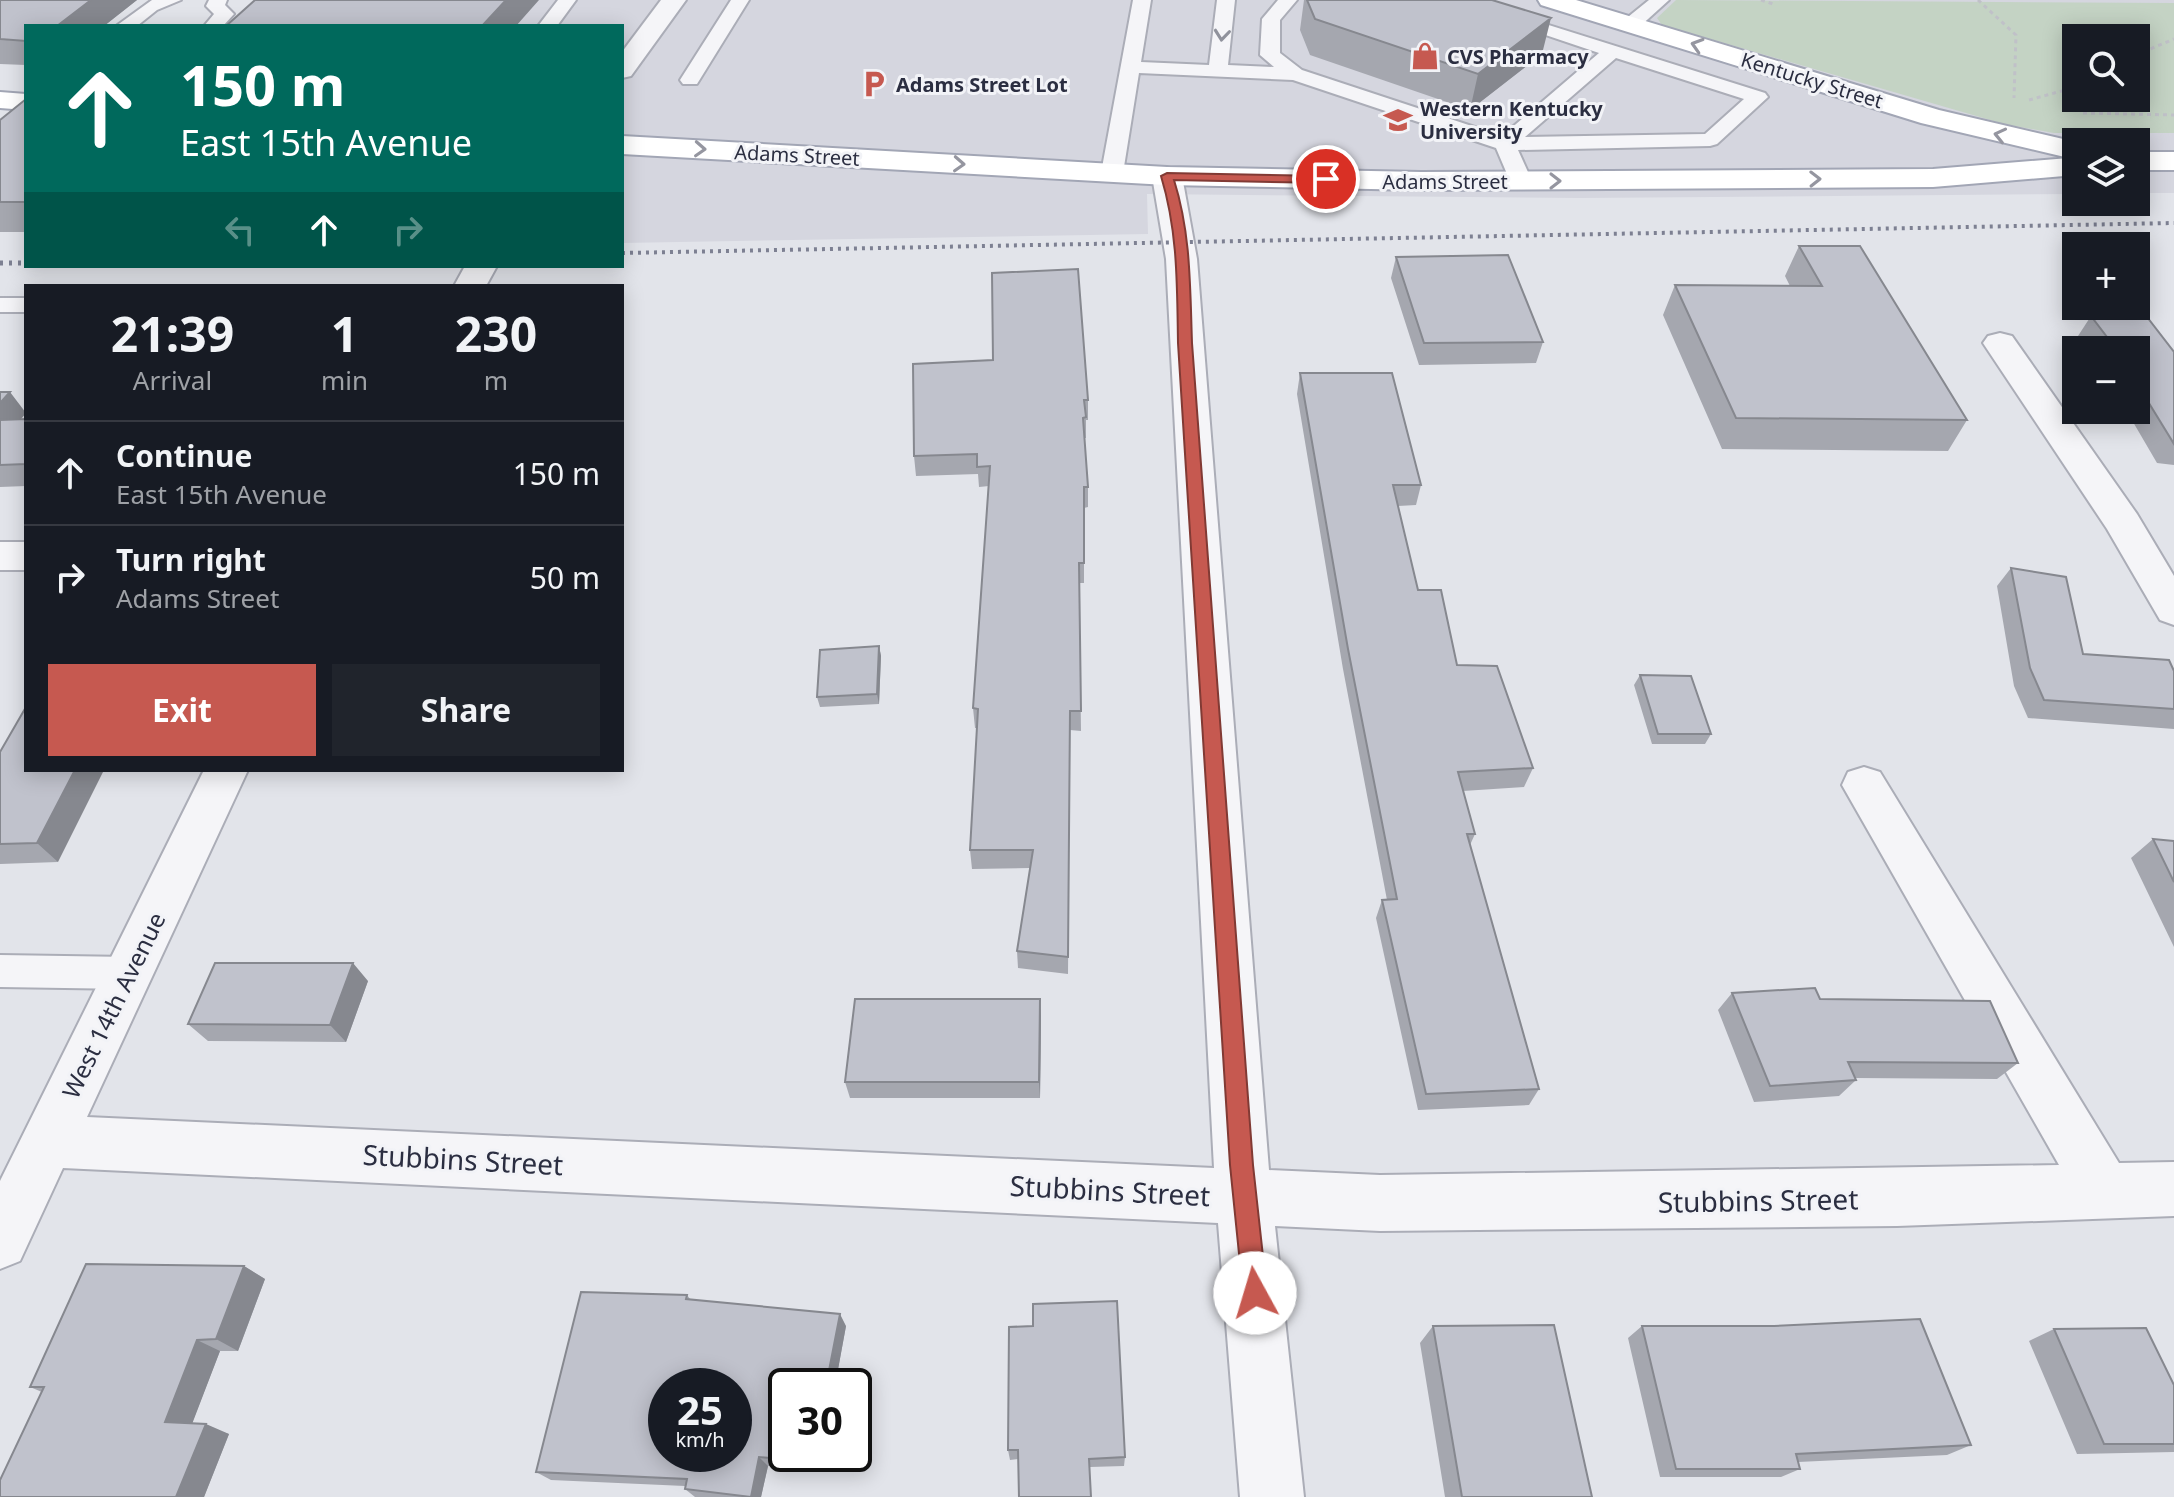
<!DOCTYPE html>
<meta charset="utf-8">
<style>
:root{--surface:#171b24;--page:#20242c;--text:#f1f3f6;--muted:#9ea1a6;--line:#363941;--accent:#c65950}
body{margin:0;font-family:"Noto Sans",sans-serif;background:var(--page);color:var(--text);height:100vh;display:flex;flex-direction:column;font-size:30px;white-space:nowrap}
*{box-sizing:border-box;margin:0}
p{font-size:26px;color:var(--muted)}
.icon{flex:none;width:44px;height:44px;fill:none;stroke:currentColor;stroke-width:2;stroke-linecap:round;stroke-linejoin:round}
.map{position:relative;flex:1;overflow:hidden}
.sheet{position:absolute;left:24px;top:284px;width:600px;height:488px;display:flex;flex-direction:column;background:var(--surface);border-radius:0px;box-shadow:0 4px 20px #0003}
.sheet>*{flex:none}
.top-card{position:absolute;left:24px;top:24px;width:600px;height:244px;border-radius:0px;box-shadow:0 4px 20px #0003;background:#00695c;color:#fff;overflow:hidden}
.controls{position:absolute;left:2062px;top:24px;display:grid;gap:16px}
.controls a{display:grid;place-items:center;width:88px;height:88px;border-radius:0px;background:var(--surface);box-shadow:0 4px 20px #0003;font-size:40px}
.speed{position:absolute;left:648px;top:1368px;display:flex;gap:16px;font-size:40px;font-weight:700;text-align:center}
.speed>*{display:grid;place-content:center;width:104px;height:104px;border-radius:50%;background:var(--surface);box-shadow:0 4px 20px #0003;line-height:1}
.speed small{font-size:20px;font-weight:400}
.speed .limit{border:4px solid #111;border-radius:12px;background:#fff;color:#111}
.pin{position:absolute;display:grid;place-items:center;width:68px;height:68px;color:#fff;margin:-34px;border:4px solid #fff;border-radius:50%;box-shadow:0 2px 8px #0007}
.me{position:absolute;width:88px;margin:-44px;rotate:354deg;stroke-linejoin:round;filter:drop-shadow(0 0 6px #0008)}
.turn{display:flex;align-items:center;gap:28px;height:168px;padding:0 24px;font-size:36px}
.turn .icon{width:104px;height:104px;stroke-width:2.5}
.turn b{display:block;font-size:56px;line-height:68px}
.lanes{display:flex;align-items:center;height:76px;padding:0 24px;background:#0003;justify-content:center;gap:40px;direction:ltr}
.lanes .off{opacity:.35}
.eta{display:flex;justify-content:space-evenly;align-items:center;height:136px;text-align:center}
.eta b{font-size:48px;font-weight:700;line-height:56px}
.primary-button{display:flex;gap:16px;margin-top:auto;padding:16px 24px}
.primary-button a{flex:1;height:92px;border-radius:0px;background:var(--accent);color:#fff;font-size:32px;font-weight:700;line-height:92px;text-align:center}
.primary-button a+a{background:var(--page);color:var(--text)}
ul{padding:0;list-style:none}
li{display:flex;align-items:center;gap:24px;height:104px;padding:0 24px;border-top:2px solid var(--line)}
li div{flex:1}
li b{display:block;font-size:30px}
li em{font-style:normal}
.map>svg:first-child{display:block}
.built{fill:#d5d6df;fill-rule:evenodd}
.green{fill:#c4d3c4;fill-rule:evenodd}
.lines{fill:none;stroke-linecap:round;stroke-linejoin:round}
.lane-casing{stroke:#abadb7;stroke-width:4}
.street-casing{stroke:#abadb7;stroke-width:4}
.primary-casing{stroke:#a2a6b5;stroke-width:4}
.path{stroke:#c0c1c8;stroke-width:3;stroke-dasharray:4 4;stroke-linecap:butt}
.lane{fill:#f5f5f8;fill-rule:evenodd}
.street{fill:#f5f5f8;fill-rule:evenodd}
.primary{fill:#fff;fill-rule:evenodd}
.rail-far1{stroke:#7d8092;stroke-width:4;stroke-dasharray:3 5;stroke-linecap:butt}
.rail{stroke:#7d8092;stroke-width:5;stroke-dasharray:3 6;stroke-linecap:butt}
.wall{fill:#a5a7af}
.shaded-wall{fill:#86888f}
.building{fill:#c0c2cc;stroke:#86888f;stroke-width:2;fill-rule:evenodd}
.oneway{stroke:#90929c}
.oneway2{stroke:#9596a0}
.route{fill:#c65950;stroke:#813a34;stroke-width:2}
.labels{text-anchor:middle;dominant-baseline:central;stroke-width:6;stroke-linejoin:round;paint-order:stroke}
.far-poi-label{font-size:20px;font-weight:bold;fill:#2b2e41;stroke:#f2f3f7;text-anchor:start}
.far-street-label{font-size:20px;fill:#2b2e41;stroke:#f2f3f7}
.street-label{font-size:24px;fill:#2b2e41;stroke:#f2f3f7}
.near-street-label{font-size:28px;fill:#2b2e41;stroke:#f2f3f7}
</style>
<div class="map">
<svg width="2174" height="1497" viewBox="0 0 2174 1497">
<rect width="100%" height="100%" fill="#e2e4ea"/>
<path class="built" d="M375,0H2174V193H2136V142H2076V194L1579,198L1147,194L1148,234L622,243V26H347ZM2076,38H2136V98H2076Z"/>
<path class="green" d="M1676,0L2174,3V133H2054L2004,124L1662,25L1657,18ZM2076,38H2136V98H2076Z"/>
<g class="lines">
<defs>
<path id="lane" d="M152,0H181L157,10L137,26H116Z
M209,0H227L225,5L234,14L223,26H204L214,14L206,6Z
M558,0H576L557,26H538Z
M731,0H749L697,84H683L680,80Z
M1133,0H1151L1141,62L1209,65L1217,0H1235L1228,65L1274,67L1260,55L1262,19L1278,0H1297L1280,20V53L1302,70L1502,136L1599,53L1442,0H1469L1765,93L1768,97L1717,144L1710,146L1518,150L1532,181L1521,187L1510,181L1496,148L1293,80L1139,73L1123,173L1112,179L1101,173ZM1616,58L1744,99L1705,134L1525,137Z
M1649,0H1669L1637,29H1623V21Z
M0,298H26V312H0Z
M0,955L129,957L142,962L147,973L142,984L129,989L0,987Z"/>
<path id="street" d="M661,0H686L631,76L622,78V52Z
M1167,167L1177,170L1182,176L1197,259L1269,1170L1380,1175L2059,1165L1842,785L1848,772L1864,767L1880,772L2119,1163L2174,1162V1216L1897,1226L1380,1231L1275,1226L1304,1497H1240L1218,1223L63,1168L20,1261L0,1269V1181L204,770H248L87,1117L1214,1168L1166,259L1152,176L1157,170Z
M465,266H497L486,286H454Z
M2000,333L2012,336L2137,514L2174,576V625L2160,620L2107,529L1983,343L1988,336Z
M0,542H26V570H0Z"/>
<path id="primary" d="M1538,0H1576L1939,110L2076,142V175L1933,187L1421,190L1167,185L622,154V136L1167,167L1421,172L1933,169L2069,158L1921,123L1541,5Z
M0,92L26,94V110L0,108Z
M2136,152H2174V170H2136Z"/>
</defs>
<use href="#lane" class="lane-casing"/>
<use href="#street" class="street-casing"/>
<use href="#primary" class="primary-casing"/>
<path class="path" d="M1761,0L1776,5
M1978,0L2016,35L2014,98
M2136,55L2174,39
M2029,100L2076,87
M2083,113L2174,115"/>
<use href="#lane" class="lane"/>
<use href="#street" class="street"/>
<use href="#primary" class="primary"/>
<path class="rail-far1" d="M622,253L2174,223"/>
<path class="rail" d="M0,263H26"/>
</g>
<path class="wall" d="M0,0H137L104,26H26V65L0,64Z
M1304,0H1492L1542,54L1470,110L1310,55L1300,30Z
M26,99V232H0V120Z
M1799,246L1967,420L1948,451L1722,449L1663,315L1675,285L1790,286L1785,276Z
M1396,257L1543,342L1536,363L1419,365L1391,278Z
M2091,316L2174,352V465L2157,463L2126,410H2136V350H2088L2078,336Z
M913,364L1088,400V420H1086V438H1084L1088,487V507L1084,508V583H1079L1081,731L1070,730L1068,974L1018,968L1017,951L1030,868L972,869L970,850L977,728H975L973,708L989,486L979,487L978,474L916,476L914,456Z
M1300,373L1421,485L1416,505L1398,506L1418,590L1457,665L1533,768L1524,787L1463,791L1475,834L1470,845L1539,1089L1529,1105L1418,1110L1376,918L1382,900H1387L1343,669L1297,394Z
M0,392L26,413L21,419H26V486L0,487Z
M2011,568L2083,654L2174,671V729L2028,718L2014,686L1997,586Z
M879,646L881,656L879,704L820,707L817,697Z
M1640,675L1711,734L1705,744H1652L1634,685Z
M0,752L58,862L0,864Z
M2153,839L2174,841V947L2131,858Z
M368,981L346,1042L208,1041L188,1024Z
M1732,993L1820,999L2018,1063L1997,1079L1855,1078L1856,1080L1839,1096L1754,1102L1718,1010Z
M1040,999L1041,1016L1040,1098H850L845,1082Z
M244,1266L265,1279L238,1351H220L192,1423L229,1434L204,1497H0L42,1392L30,1387Z
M687,1295L690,1299L846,1326L819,1471L768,1466L761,1497H695L685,1489V1486L551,1480L536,1472Z
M1433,1326L1592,1497H1445L1420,1343Z
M1642,1326L1971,1445L1947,1455L1798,1462L1800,1469L1781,1477H1660L1628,1338Z
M1009,1327L1125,1457L1124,1466L1090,1467L1018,1459L1010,1460L1008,1450Z
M2054,1329L2174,1385V1452L2077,1454L2029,1341Z"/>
<path class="shaded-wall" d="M91,0H137L104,26H57Z
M506,0H539L516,26H482Z
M1551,18L1542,54L1470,110L1478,74Z
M10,392L26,413L2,441L0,438V403Z
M879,646L881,656L879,704L877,694Z
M75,770H104L58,862L37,843Z
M353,963L368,981L346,1042L330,1025Z
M1040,999L1041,1016L1040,1098L1039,1082Z
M244,1266L265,1279L238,1351L216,1339Z
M840,1314L846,1326L835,1386H826Z
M197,1340L220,1351L189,1432L165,1422Z
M206,1424L229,1434L204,1497H176Z
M814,1454H823L819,1471L812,1462Z
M759,1457L768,1466L761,1497H751Z"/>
<path class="building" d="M0,0H91L57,26H26V41L0,39Z
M255,0H506L482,26H226Z
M1307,0H1492L1551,18L1478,74L1315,19Z
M26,99V202H0V120Z
M1799,246H1860L1967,420L1736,418L1675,285L1822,286Z
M1508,255L1543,342L1424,343L1396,257Z
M1078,269L1088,400H1084L1086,417L1083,418L1088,487H1084V563H1079L1081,711H1070L1068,957L1017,951L1033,850H970L978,709L973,708L990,466L977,467V454L914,456L913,364L993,360L992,273Z
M2091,316L2147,317L2174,352V444L2136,382V350H2117Z
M1300,373H1392L1421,485H1393L1418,590H1441L1457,665L1497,666L1533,768L1458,772L1475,834H1467L1539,1089L1426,1094L1382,900L1397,899L1348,649Z
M0,392H10L0,403Z
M26,419V464L0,465V420Z
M2011,568L2066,577L2083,654L2169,660L2174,671V709L2044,700L2030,668Z
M879,646L877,694L817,697L820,650Z
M1640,675L1691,676L1711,734H1658Z
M26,707V770H75L37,843L0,844V752Z
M2153,839L2174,841V882Z
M215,963H353L330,1025L188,1024Z
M1815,988L1820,999L1990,1001L2018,1063L1848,1062L1856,1080L1770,1086L1732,993Z
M855,999H1040L1039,1082H845Z
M86,1264L244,1266L216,1339L197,1340L165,1422L206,1424L176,1497H0V1480L44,1387H30Z
M581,1292L687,1295L686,1299L840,1314L826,1386H786V1454H814L812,1462L759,1457L751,1497L685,1489L687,1479L536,1472ZM666,1386H734V1454H666Z
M1117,1301L1125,1457L1089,1459L1091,1497H1019L1018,1450H1008L1009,1327L1033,1326V1304Z
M1920,1319L1971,1445L1796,1454L1800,1469H1676L1642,1326H1774Z
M1554,1325L1592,1497H1462L1433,1326Z
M2146,1328L2174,1385V1444H2104L2054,1329Z"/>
<defs><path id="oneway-chevron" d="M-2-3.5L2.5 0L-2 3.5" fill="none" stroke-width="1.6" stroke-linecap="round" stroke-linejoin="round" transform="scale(2)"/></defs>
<use class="oneway" href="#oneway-chevron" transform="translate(1222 35) rotate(96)"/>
<g class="oneway2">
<use href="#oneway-chevron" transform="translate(1697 45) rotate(-163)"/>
<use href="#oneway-chevron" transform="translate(2000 135) rotate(-167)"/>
<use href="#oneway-chevron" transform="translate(700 149) rotate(3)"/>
<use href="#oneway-chevron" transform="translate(959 164) rotate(3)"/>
<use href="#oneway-chevron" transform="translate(1815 179) rotate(-1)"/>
<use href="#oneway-chevron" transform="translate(1555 181)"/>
</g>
<path class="route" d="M1167,173L1326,176L1332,179L1326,183L1174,180C1191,234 1190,287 1192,343L1253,1165L1267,1293L1264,1301L1255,1305L1247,1301L1243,1293L1230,1165L1178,343C1177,285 1178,232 1161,176Z"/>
<defs>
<symbol id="shop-bare" viewBox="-9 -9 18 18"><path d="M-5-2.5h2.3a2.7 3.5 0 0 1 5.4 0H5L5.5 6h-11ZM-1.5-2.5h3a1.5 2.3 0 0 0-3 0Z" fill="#c65950" stroke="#f2f3f7" stroke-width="2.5" paint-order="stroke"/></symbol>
<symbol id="parking-bare" viewBox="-9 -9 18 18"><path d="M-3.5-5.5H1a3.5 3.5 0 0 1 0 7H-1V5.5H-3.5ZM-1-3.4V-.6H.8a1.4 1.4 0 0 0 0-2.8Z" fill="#c65950" stroke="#f2f3f7" stroke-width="2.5" paint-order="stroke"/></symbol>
<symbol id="university-bare" viewBox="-9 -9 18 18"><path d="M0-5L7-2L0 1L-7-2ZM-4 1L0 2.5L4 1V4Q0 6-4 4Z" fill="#c65950" stroke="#f2f3f7" stroke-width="2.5" paint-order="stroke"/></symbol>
</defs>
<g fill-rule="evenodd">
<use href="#shop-bare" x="1405" y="36" width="40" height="40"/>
<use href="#parking-bare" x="854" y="64" width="40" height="40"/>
<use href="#university-bare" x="1378" y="100" width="40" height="40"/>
</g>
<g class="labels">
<g class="far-poi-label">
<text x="1447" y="56">CVS Pharmacy</text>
<text x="896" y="84">Adams Street Lot</text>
<text x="1420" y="108">Western Kentucky<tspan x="1420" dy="23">University</tspan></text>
</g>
<g class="far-street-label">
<text transform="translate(1812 80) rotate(17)">Kentucky Street</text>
<text transform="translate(797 155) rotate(3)">Adams Street</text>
<text x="1445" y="181">Adams Street</text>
</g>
<g class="street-label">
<text transform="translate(113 1005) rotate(-64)">West 14th Avenue</text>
</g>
<g class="near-street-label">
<text transform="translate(463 1159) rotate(3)">Stubbins Street</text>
<text transform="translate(1110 1190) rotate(3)">Stubbins Street</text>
<text transform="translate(1758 1200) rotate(-1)">Stubbins Street</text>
</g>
</g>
</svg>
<div class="controls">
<a><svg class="icon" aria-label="search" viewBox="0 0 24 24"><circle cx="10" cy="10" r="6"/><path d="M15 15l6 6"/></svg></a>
<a><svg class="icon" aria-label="layers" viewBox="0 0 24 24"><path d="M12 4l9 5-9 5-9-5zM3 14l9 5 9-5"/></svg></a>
<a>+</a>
<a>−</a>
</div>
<div class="speed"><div>25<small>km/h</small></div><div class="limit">30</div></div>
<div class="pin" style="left:1326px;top:179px;background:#d93025"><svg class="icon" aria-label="arrive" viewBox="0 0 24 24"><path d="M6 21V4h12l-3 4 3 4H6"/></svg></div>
<svg class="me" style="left:1255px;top:1293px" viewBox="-20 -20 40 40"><circle r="19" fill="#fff"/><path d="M0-13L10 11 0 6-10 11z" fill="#c65950"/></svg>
<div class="top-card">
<div class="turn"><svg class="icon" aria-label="ahead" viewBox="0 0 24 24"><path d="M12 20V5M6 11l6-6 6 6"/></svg><div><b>150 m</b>East 15th Avenue</div></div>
<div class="lanes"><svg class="icon off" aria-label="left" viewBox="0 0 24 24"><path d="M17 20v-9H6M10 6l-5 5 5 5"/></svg><svg class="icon" aria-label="ahead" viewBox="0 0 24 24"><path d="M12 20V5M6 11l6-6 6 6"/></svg><svg class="icon off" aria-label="right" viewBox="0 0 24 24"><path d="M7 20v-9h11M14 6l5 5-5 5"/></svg></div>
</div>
<section class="sheet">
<div class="eta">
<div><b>21:39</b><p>Arrival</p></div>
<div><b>1</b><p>min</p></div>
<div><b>230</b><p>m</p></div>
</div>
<ul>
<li><svg class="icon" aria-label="ahead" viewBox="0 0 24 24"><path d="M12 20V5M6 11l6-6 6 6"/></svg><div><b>Continue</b><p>East 15th Avenue</p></div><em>150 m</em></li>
<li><svg class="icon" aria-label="right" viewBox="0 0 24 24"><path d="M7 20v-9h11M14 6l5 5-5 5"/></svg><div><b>Turn right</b><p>Adams Street</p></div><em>50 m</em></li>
</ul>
<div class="primary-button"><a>Exit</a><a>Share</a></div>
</section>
</div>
